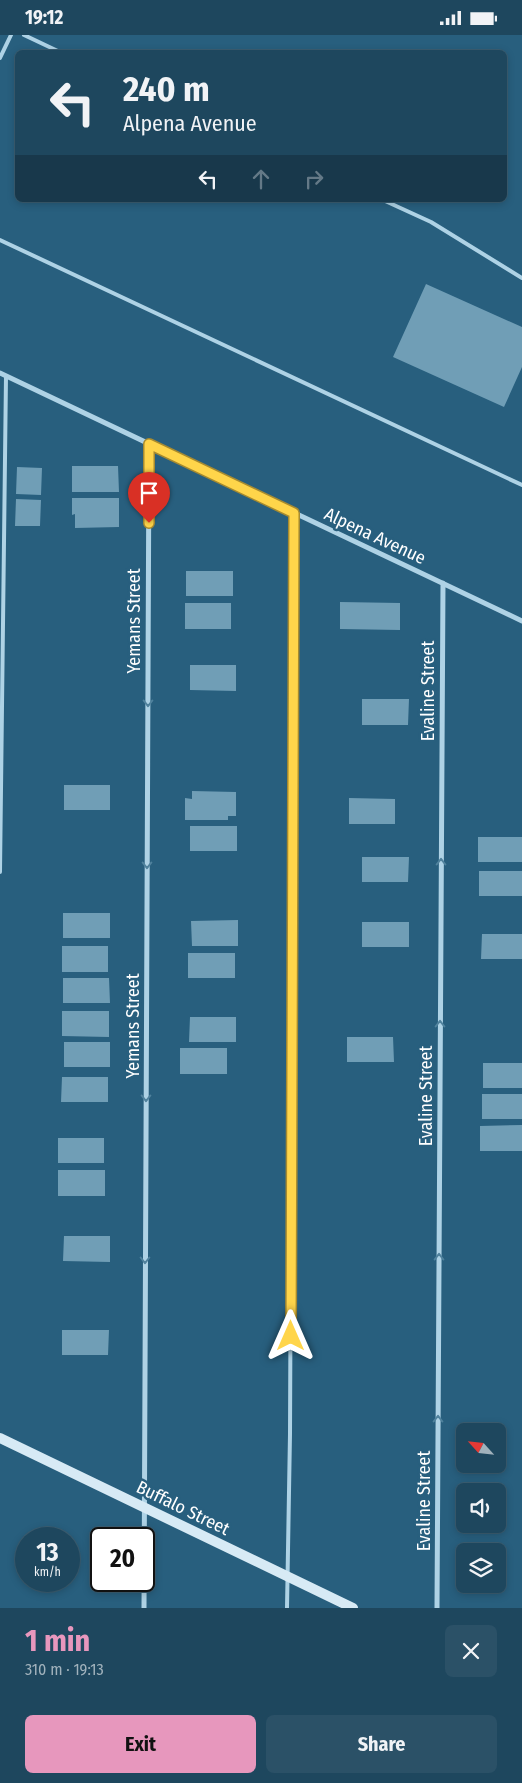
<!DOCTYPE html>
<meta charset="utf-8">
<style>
:root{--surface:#1e475e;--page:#2b5167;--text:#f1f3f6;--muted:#a1b2bc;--line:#3c5f73;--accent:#e797bd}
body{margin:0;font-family:"Fira Sans Condensed",sans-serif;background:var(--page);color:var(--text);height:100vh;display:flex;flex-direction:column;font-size:19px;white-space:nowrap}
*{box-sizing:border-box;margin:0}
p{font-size:16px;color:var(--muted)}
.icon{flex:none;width:28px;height:28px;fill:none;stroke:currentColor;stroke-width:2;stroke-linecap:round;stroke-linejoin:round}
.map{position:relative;height:1573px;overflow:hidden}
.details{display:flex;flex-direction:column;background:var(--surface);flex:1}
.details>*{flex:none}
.guide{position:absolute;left:15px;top:15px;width:492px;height:152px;border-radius:8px;box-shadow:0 2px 8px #0003,0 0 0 1px var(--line);background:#1e475e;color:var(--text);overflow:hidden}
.needle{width:32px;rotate:297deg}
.fabs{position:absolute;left:456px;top:1388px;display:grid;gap:10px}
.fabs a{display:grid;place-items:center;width:50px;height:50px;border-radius:8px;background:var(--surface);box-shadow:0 2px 8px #0003,0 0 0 1px var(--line);font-size:25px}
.speed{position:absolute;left:15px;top:1492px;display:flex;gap:10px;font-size:25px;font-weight:700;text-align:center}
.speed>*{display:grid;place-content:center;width:65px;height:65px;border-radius:50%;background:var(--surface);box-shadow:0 2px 8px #0003,0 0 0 1px var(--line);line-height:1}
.speed small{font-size:12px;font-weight:400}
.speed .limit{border:2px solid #111;border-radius:8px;background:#fff;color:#111}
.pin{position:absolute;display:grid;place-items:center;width:42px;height:42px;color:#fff;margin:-51px -21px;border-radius:50% 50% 50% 0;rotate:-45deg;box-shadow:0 0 5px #0007}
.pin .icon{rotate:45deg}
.me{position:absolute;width:55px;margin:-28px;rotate:0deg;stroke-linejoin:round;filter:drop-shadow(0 0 4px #0008)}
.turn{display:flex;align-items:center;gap:18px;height:105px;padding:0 25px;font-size:22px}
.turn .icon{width:65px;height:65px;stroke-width:2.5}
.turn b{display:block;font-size:35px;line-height:42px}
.lanes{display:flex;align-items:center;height:48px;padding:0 25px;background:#0003;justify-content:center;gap:25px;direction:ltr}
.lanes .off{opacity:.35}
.round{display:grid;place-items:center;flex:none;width:52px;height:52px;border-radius:8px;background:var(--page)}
.summary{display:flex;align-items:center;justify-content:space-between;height:85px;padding:0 25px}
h1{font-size:30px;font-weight:700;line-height:38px;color:var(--accent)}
.button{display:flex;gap:10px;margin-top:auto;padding:10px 25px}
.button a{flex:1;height:58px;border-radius:8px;background:var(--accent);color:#111;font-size:20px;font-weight:700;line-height:58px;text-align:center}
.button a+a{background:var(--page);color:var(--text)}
.status{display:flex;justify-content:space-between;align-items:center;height:35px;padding:0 25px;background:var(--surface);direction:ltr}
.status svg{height:14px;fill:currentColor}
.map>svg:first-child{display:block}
.building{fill:#709eb6}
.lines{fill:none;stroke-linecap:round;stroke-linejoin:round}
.lane{stroke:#aed2e5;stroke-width:4}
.street{stroke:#aed2e5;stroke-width:5}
.secondary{stroke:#d7eaf5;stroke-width:10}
.oneway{stroke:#50829d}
.route-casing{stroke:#a68a30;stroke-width:12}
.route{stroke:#ffd54a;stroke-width:9}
.labels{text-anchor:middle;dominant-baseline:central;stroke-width:5;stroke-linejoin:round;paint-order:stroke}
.street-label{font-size:18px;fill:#fff;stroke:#285f7e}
</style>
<div class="status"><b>19:12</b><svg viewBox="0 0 49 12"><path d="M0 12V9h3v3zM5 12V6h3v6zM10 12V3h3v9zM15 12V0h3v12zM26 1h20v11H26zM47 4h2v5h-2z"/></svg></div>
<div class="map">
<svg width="522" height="1573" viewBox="0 0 522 1573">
<rect width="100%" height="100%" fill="#285f7e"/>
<path class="building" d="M426,249L522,292V332L504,372L393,322Z
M72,431H118L119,457H72Z
M17,432L42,433L41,460L16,459Z
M72,463H119V492L75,493V479L72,480Z
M16,464L41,465L40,491H15Z
M186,536H233V561H186Z
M340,567L400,568V595L340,594Z
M185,568H231V594H185Z
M190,630H236V656L190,655Z
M362,664H409L408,690H362Z
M64,750H110V775H64Z
M192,756L236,757V781H228V785H185V763L192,764Z
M349,763L395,764V789H349Z
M190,791H237V816H190Z
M478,802H522V827H478Z
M362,822H409L408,847H362Z
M479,836H522V861H479Z
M63,878H110V903H63Z
M238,885V911H192L191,886Z
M362,887H409V912H362Z
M482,899H522V924H481Z
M62,911H108V937H62Z
M188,918H235V943H188Z
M63,943H109L110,968H63Z
M62,976H109V1002L62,1001Z
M190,982H236V1007H189Z
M347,1002H393L394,1027H347Z
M64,1007H110V1032H64Z
M180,1013H227V1039H180Z
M483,1028H522V1053H483Z
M62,1042H108V1067H61Z
M482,1059H522V1084H482Z
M522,1090V1116H480V1091Z
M58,1103H104V1128H58Z
M58,1135H105V1161H58Z
M64,1201H110V1227L63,1226Z
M62,1295H109L108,1320H62Z"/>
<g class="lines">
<path class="lane" d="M24,0L62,18
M0,23L11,0
M383,165L431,187L522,243
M0,205L522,450
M0,837L6,341
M287,1573L290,1399L294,478"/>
<path class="street" d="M0,338L522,586
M144,1573L149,409
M437,1573L443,548"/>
<path class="secondary" d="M0,1403L353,1573"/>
</g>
<defs><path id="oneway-chevron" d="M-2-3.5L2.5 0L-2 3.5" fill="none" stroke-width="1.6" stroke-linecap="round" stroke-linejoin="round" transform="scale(1.25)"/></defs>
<g class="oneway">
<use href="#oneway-chevron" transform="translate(148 668) rotate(90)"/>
<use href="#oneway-chevron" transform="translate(441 827) rotate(-90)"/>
<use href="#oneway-chevron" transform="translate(147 830) rotate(90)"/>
<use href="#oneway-chevron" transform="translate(440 989) rotate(-90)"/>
<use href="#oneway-chevron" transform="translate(146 1063) rotate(90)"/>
<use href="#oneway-chevron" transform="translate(439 1222) rotate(-90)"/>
<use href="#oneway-chevron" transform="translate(145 1225) rotate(90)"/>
<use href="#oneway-chevron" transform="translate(438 1384) rotate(-90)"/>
</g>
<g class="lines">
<defs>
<path id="route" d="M149,488V409L294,478L291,1301"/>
</defs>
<use href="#route" class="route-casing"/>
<use href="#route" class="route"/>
</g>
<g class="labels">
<g class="street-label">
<text transform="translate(375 501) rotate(25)">Alpena Avenue</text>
<text transform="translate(134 586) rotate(-90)">Yemans Street</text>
<text transform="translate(428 656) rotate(-90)">Evaline Street</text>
<text transform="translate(133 991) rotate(-90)">Yemans Street</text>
<text transform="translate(426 1061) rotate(-90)">Evaline Street</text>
<text transform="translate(424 1466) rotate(-90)">Evaline Street</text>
<text transform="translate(183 1473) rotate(26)">Buffalo Street</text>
</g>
</g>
</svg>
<div class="fabs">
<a><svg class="needle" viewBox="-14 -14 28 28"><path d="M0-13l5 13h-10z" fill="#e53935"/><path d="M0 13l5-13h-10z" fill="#a1b2bc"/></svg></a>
<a><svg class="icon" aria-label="sound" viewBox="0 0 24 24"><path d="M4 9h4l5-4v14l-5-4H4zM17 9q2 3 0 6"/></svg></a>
<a><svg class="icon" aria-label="layers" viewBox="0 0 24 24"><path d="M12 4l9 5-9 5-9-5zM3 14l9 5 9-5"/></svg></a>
</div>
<div class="speed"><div>13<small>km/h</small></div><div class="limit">20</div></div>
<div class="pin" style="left:149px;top:488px;background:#d93025"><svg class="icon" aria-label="arrive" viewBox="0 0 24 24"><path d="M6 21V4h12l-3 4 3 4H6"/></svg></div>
<svg class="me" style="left:291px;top:1301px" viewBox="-20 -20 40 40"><path d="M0-17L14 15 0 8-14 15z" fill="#ffd54a" stroke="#fff" stroke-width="4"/></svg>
<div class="guide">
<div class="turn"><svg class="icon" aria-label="left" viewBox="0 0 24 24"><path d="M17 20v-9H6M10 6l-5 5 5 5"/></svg><div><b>240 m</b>Alpena Avenue</div></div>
<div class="lanes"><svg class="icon" aria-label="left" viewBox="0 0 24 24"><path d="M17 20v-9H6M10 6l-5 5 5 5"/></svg><svg class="icon off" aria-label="ahead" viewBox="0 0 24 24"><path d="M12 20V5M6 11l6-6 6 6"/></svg><svg class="icon off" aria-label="right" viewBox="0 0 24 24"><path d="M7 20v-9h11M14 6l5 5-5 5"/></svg></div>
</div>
</div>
<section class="details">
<div class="summary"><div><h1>1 min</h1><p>310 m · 19:13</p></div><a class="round"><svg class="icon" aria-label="close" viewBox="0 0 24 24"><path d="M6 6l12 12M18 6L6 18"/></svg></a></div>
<div class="button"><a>Exit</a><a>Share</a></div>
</section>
